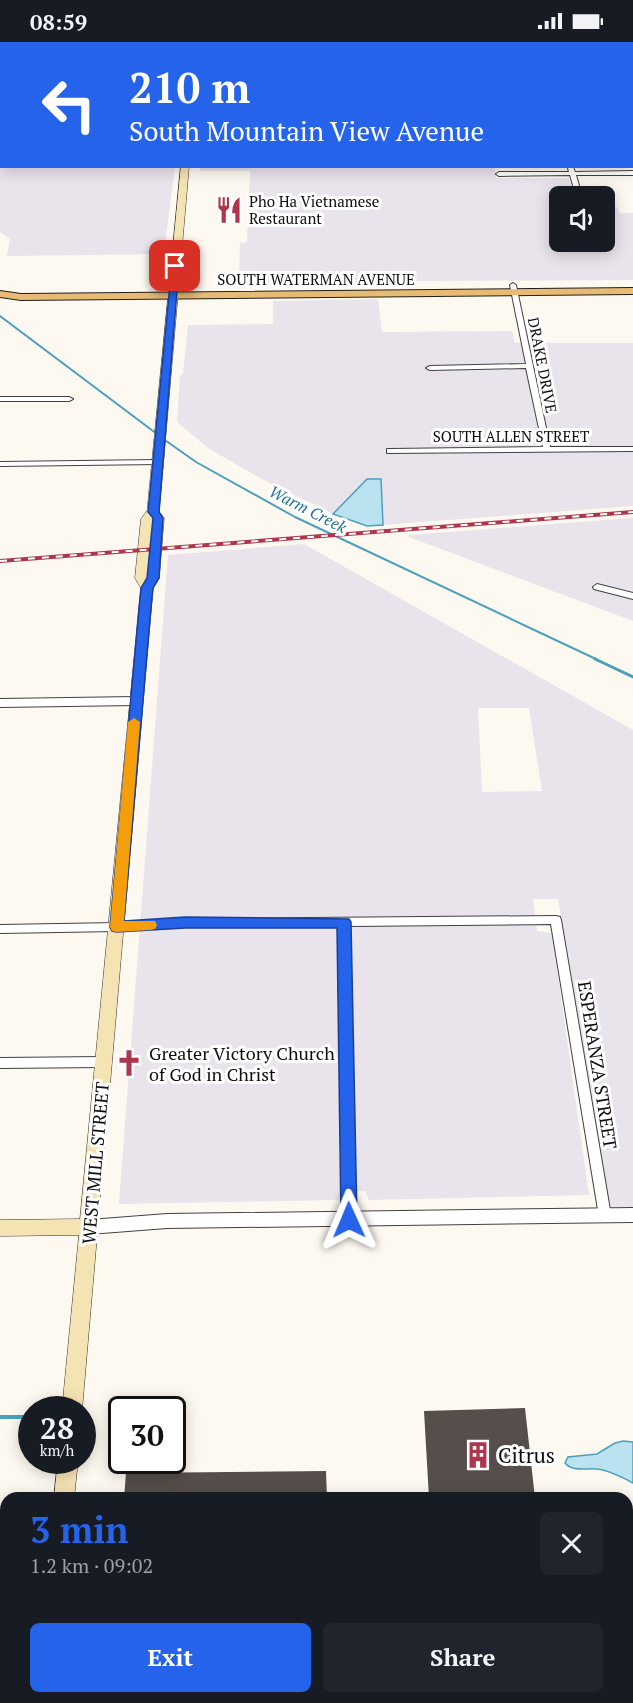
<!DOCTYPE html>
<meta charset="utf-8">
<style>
:root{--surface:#171b24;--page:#20242c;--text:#f1f3f6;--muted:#9ea1a6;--accent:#2563eb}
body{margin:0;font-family:"PT Serif",serif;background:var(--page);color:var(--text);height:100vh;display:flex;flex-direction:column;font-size:22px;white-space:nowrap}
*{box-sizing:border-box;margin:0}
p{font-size:20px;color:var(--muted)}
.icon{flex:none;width:33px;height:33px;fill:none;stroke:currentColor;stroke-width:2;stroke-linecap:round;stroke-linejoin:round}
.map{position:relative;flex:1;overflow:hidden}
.side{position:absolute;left:0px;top:1450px;width:633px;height:212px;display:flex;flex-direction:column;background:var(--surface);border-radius:18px 18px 0 0;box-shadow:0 3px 15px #0003}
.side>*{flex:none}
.banner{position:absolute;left:0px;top:0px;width:633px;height:126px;box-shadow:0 3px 15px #0003;background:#2563eb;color:#fff;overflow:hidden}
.fabs{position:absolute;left:549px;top:144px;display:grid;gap:12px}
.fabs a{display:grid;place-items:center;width:66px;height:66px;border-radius:9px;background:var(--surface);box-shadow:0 3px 15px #0003;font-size:30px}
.speed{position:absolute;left:18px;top:1354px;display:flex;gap:12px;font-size:30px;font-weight:700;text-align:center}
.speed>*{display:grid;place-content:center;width:78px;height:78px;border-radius:50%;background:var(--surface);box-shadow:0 3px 15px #0003;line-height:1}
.speed small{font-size:15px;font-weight:400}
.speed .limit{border:3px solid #111;border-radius:9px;background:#fff;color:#111}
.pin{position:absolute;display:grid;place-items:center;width:51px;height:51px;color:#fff;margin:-26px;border-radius:12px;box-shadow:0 3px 9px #0006}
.me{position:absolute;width:66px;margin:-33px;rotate:359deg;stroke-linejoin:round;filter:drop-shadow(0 0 4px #0008)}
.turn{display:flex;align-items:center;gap:21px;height:126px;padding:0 30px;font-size:27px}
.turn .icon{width:78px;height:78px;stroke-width:2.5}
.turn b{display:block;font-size:42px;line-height:51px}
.round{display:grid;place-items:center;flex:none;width:63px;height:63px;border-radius:9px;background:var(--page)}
.head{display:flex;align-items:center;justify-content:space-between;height:102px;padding:0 30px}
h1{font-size:36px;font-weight:600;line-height:45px;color:var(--accent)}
.button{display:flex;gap:12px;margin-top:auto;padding:12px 30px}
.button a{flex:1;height:69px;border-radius:9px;background:var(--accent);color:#fff;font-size:24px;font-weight:600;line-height:69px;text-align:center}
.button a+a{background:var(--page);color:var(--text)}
.status{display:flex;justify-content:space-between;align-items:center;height:42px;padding:0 30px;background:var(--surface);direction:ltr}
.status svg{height:16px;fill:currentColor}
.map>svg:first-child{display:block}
.industrial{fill:#e9e3eb;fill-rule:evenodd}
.water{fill:#bbe3ef;stroke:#4aa1bd;stroke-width:1.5}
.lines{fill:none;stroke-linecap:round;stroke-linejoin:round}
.stream-far2{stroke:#4aa1bd;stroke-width:2}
.stream-far1{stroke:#4aa1bd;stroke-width:3}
.stream{stroke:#4aa1bd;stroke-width:4}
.building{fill:#554e4b}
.minor-casing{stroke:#414141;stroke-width:2}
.tertiary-casing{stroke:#414141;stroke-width:2}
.secondary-casing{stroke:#303030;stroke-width:1}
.primary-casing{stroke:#1f1f1f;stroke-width:2}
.minor{fill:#fff;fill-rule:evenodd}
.tertiary{fill:#fff;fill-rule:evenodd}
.secondary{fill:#f5e4b3;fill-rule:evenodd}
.primary{fill:#e8bb75;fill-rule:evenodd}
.rail-casing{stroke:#ad364e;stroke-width:4}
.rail{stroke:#fff;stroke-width:2;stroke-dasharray:7;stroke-linecap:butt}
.route{fill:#2563eb;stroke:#184099;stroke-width:1.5}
.slow{fill:#f59e0b}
.labels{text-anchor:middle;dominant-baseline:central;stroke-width:6;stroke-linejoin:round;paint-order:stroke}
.far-poi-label{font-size:15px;fill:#0e0e0e;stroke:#fff;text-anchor:start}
.far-street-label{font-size:15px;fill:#0e0e0e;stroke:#fff}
.far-water-label{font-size:16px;font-style:italic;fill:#267291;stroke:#fff}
.poi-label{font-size:18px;fill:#0e0e0e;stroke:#fff;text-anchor:start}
.street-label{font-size:18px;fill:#0e0e0e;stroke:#fff}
.near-poi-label{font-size:21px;fill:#0e0e0e;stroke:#fff;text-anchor:start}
</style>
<div class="status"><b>08:59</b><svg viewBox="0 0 49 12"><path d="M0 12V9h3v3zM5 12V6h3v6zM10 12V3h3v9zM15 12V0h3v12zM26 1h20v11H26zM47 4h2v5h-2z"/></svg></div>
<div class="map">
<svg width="633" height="1661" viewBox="0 0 633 1661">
<rect width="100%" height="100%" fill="#fdf9f0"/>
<path class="industrial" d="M0,0H91L2,2V124L175,125L164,212L7,214L10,197L0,190Z
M200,125L494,124L497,136H569L574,154H560V200H604L605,165H617L620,171H633V238L239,240L240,201L247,200L250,129H200Z
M378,257L382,290L512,289L515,301H633V464L383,483L381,437L367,438L333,472L260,436L208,406L177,380L180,334L183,331L188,283L273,282V259Z
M633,476V579L409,495V493Z
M304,502L633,688V1165L610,1166L558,857H533L537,889L552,891L589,1153L369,1158L365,1149L342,1150L338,1158L119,1162L168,513ZM478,666H529L542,749L482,750Z"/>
<path class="water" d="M367,437H381L383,483L367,484L333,472Z
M623,1399L633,1400V1441C622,1435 609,1428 597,1427C586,1426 572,1430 565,1421L568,1415L597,1412L615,1401Z"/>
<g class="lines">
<path class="stream-far2" d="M0,274L157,392
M162,396L196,420L295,475L598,618"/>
<path class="stream-far1" d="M595,617L633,635"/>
<path class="stream" d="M0,1375H24L32,1378"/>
</g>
<path class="building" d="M525,1366L535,1456H429L424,1369Z
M326,1429L327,1456H124L126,1431Z"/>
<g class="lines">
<defs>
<path id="minor" d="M206,0H212V2H206Z
M280,0H286V2H280Z
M386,0H392V2H386Z
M0,18H2V22H0Z
M570,124L573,125L575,130L633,129V133H576L582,154H576L570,133L499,134L496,132L499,130H569L568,126Z
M513,241L516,243L550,405H633V409L387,411V407H390L543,405L526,326L430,328L426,326L430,324L526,322L510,243Z
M0,355H69L73,357L69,359H0Z
M157,418H160V422L0,424V420Z
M597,542L633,551V557L594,547L593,545Z
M556,874L560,875L561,878L611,1174L609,1178L605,1180L601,1178L599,1174L551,882L349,884L355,1178L353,1182L349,1184L345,1182L343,1178L339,884L185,885L117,889L0,891V883L117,881L185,877Z
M104,1015L108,1016L110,1020L108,1024L104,1025L0,1026V1016Z
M0,1603H6V1619H0Z"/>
<path id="tertiary" d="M136,655L141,659L136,663L0,665V657Z
M633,1166V1180L167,1186L89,1192L84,1190L82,1185L84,1180L89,1178L167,1172Z"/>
<path id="secondary" d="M192,0H200V2H192Z
M181,124H189L159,470L164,476L159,536L153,546L146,625L82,1368H62L79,1193L0,1194V1178L80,1177L141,546L135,536L141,477L147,469Z
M58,1419H78L74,1456H54Z
M35,1656H57V1661H35Z"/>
<path id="primary" d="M633,246V252L21,258L0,255V249L21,252Z"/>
</defs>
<use href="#minor" class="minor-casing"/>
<use href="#tertiary" class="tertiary-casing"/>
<use href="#secondary" class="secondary-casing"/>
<use href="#primary" class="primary-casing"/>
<use href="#minor" class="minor"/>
<use href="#tertiary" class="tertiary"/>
<use href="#secondary" class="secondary"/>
<use href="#primary" class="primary"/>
<defs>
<path id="rail" d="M0,519L633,470"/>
</defs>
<use href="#rail" class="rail-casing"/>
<use href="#rail" class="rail"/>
</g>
<path class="route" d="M172,222L179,224L159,470L163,476L159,536L153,546L151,566L124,879L185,875L349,877L351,880L357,1178L355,1183L349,1185L343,1183L341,1178L337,886H185L117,890L112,889L110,885L139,566L141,546L147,536L153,476L148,470Z"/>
<path class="slow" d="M134,676L140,680L124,879H155L157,883L155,887L150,888L117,890L112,889L110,885L128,680Z"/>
<defs>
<symbol id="restaurant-bare" viewBox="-9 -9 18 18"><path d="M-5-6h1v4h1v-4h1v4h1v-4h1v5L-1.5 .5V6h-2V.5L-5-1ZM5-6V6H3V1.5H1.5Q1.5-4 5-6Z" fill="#ad364e" stroke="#fff" stroke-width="2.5" paint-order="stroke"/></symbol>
<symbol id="church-bare" viewBox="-9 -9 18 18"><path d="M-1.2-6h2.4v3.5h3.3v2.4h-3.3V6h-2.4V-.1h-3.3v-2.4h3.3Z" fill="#ad364e" stroke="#fff" stroke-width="2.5" paint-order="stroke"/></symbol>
<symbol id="building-bare" viewBox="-9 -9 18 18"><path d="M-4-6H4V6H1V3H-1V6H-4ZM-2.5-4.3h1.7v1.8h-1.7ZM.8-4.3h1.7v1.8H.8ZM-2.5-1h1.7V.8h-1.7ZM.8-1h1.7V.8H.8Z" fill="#ad364e" stroke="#fff" stroke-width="2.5" paint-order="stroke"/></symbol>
</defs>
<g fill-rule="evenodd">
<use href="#restaurant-bare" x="210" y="149" width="38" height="38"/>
<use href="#church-bare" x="110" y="1002" width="38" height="38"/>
<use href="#building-bare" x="459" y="1394" width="38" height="38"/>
</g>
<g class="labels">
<g class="far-poi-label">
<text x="249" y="159">Pho Ha Vietnamese<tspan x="249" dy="17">Restaurant</tspan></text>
</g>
<g class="far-street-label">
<text x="316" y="237">SOUTH WATERMAN AVENUE</text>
<text transform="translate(543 323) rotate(79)">DRAKE DRIVE</text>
<text x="511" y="394">SOUTH ALLEN STREET</text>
</g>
<g class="far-water-label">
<text transform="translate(308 467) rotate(27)">Warm Creek</text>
</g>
<g class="poi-label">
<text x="149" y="1011">Greater Victory Church<tspan x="149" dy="21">of God in Christ</tspan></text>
</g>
<g class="street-label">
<text transform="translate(598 1023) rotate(81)">ESPERANZA STREET</text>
<text transform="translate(95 1121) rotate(-85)">WEST MILL STREET</text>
</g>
<g class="near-poi-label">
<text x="498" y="1413">Citrus</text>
</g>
</g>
</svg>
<div class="fabs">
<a><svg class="icon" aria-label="sound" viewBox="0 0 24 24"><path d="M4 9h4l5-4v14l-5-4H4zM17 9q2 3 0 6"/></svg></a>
</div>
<div class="speed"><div>28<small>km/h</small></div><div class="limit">30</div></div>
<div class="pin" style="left:175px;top:224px;background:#d93025"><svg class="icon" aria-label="arrive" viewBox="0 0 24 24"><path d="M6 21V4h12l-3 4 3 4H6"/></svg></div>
<svg class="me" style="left:349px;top:1178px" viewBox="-20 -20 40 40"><path d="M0-17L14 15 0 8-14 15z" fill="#2563eb" stroke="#fff" stroke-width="4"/></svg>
<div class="banner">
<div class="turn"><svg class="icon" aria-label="left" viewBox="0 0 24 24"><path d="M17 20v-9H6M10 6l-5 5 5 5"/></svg><div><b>210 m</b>South Mountain View Avenue</div></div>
</div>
<section class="side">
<div class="head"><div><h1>3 min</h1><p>1.2 km · 09:02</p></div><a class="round"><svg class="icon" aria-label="close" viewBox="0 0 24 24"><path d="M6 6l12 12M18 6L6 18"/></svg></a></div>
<div class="button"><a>Exit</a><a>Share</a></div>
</section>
</div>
